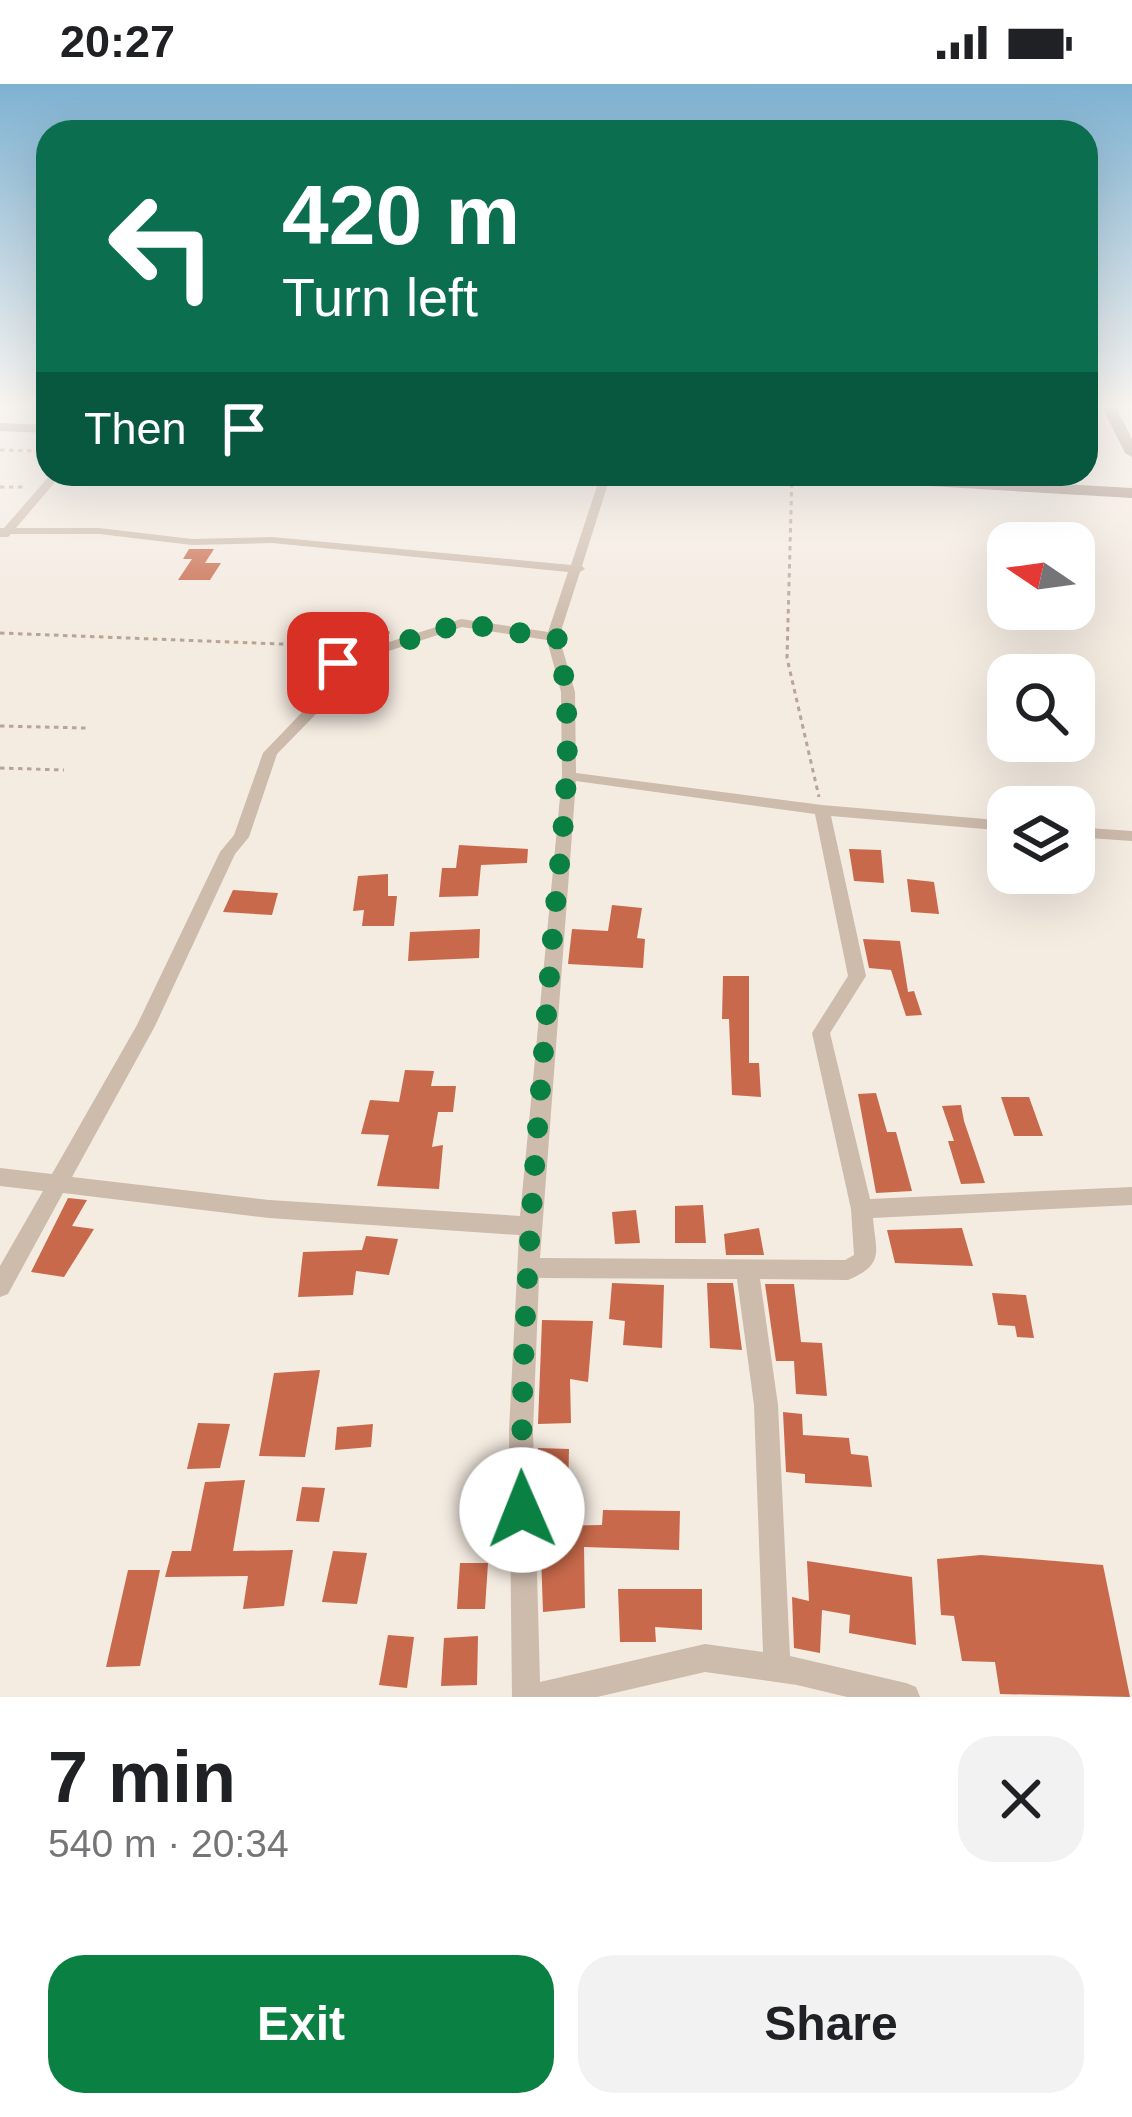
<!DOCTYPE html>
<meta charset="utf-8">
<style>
:root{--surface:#fff;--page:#f2f2f2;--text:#202124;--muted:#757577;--accent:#0b8043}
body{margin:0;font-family:Arial,sans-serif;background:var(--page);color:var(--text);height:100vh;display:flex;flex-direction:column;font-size:45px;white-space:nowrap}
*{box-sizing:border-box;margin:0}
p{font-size:39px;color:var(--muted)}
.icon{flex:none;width:66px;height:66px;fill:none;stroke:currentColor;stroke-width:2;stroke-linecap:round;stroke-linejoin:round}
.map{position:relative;height:1613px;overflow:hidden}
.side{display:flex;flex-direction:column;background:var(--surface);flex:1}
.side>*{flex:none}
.guide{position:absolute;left:36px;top:36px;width:1062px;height:366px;border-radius:36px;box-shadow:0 12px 48px #0002;background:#0b6e4f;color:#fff;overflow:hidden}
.needle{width:78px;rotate:283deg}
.tools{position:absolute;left:987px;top:438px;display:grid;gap:24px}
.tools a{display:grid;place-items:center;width:108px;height:108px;border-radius:24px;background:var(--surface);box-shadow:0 12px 48px #0002;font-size:60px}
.pin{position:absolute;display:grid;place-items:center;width:102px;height:102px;color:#fff;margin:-51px;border-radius:24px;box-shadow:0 6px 18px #0006}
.me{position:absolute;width:132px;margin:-66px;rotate:359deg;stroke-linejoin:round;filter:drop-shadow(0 0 9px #0008)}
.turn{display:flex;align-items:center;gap:42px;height:252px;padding:0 48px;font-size:54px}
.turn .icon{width:156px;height:156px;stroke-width:2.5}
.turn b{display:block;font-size:84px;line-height:102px}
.then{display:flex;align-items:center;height:114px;padding:0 48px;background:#0003;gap:24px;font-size:45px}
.round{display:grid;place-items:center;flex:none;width:126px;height:126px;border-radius:36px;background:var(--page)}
.head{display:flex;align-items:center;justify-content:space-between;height:204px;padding:0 48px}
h1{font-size:72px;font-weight:800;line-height:90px}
.primary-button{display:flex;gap:24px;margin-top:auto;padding:24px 48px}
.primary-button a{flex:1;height:138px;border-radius:36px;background:var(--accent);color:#fff;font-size:48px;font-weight:800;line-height:138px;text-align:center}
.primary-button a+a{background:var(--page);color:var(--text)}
.status{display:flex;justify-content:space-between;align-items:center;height:84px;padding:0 60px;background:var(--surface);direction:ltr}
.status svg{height:33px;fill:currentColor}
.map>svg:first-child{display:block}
.building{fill:#c8694b}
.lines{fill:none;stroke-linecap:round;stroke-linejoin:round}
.path{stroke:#b9a596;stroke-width:3;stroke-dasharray:4.5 4.5;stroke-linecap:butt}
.street{fill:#cdbbac;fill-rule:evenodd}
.secondary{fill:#a18a7d;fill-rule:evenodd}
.route{stroke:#0b8043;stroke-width:21;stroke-dasharray:0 37.8}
</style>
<div class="status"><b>20:27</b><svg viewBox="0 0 49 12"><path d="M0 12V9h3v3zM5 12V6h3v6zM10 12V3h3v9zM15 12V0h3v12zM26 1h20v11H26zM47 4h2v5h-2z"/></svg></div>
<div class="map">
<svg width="1132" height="1613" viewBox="0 0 1132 1613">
<rect width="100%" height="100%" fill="#f4ebe1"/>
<path class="building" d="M189,465H214L205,479H221L210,496H178L192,475H183Z
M459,761L528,765L527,779L481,781L478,812L439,813L442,784H456Z
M849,765L881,766L884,799L854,797Z
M388,790V812H397L394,842H362L364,826L353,827L358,792Z
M907,795L934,798L939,830L911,828Z
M233,806L278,809L272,831L223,828Z
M612,821L642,824L637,854L645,855L643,884L568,880L572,845L608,847Z
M480,845L479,874L408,877L410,848Z
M863,855L900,857L908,908L914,907L922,931L906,932L891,886L869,884Z
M723,892H749V979H759L761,1013L732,1011L729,935H722Z
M405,986L434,987L431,1002H456L453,1028H438L432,1063L443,1061L439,1105L377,1102L389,1051L361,1050L370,1016L399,1018Z
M876,1009L887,1048H896L912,1107L876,1109L858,1010Z
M1001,1013H1029L1043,1052H1014Z
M961,1021L964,1037L985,1099L961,1100L948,1057H954L942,1022Z
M68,1114L87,1116L72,1142L94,1145L64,1193L31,1188Z
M703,1121L706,1159H675V1122Z
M636,1126L640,1159L615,1160L612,1128Z
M759,1144L764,1171H726L724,1150Z
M962,1144L973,1182L895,1179L887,1146Z
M366,1152L398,1155L389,1191L356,1187L353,1211L298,1213L303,1168L362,1166Z
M612,1199L664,1201L662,1264L623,1261L625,1237L609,1235Z
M707,1199H733L742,1266L710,1264Z
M765,1200H794L801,1258L822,1259L827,1312L796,1310L794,1277H776Z
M992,1209L1026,1211L1034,1254L1017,1253L1015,1242L998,1241Z
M542,1236L593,1237L588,1298L570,1295L571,1339L538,1340Z
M320,1286L305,1373L259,1372L274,1289Z
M783,1328L802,1330L803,1351L849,1354L851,1370L868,1372L872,1403L805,1399V1390L786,1388Z
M198,1339L230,1340L220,1384L187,1385Z
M373,1340L371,1363L335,1366L337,1343Z
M538,1364L569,1365L568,1409H539Z
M245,1396L233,1467L293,1466L284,1522L243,1525L248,1492L165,1493L172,1467H191L205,1398Z
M302,1403L325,1404L319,1438L296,1437Z
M603,1426L680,1427L679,1466L584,1463L585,1524L543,1528L540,1442L602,1441Z
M333,1467L367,1469L357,1520L322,1518Z
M981,1471L1103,1481L1130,1613L1000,1610L995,1578L962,1577L954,1532L941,1531L937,1475Z
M807,1477L912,1493L916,1561L849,1549L850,1531L822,1526L820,1569L794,1564L792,1513L809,1517Z
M460,1479H488L485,1525H457Z
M128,1486H160L140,1582L106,1583Z
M618,1505H702V1546L655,1543L656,1558H620Z
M388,1551L414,1553L407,1604L379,1601Z
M478,1552L477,1601L441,1602L444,1554Z"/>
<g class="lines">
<path class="path" d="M0,366L48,367
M792,390L787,574L819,713
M0,403H25
M0,549L332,562L391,548
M0,642L86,644
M0,684L64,686"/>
<path class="street" d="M0,319H10L0,327Z
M51,390H62L16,444H99L192,455L272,453L571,481L601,390H611L582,482L585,485L580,488L559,553L575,608L576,689L822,721L1008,737V747L831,732L866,892L830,949L870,1115L1132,1103V1121L873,1134C876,1169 885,1180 848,1196L760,1195L778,1321L790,1572L906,1599L916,1603L920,1613H847L797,1601L705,1588L597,1613H512L509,1346L519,1151L269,1134L63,1109L8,1210L0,1213V1182L43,1107L0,1102V1084L52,1090L137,941L220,768L234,751L263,669L309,621L333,576L461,535L548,548L568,488L272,459L192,461L99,450H11L8,453H0V444H4ZM462,543L547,556L561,608L562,692L520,1132L269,1116L72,1093L155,942L235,770L249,753L277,670L320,626L343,582ZM576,697L815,730L848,892L812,949L851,1125L854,1171L845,1176L540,1174ZM539,1194L737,1195L754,1321L763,1568L705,1560L540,1598L533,1346Z
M1074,743L1132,747V757L1074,753Z"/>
<path class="secondary" d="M1100,319H1114L1132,355V373L1125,369Z
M0,339L48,341V349L0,347Z
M803,390H888L1132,404V414L811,395Z"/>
</g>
<linearGradient id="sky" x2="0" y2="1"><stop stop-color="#7eb2d2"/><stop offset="0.59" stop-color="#faf6f2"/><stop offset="1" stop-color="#faf6f2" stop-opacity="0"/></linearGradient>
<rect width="1132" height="545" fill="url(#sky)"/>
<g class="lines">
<path class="route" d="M338,579L461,539L558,555C579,661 559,764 551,872C537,1056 519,1241 522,1426"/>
</g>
</svg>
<div class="tools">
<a><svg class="needle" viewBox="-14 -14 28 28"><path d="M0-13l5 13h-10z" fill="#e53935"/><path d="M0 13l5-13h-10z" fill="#757577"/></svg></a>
<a><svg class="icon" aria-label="search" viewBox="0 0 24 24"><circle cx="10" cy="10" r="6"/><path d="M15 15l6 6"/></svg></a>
<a><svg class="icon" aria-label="layers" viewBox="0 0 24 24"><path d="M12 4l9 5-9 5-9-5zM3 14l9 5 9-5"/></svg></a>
</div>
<div class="pin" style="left:338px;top:579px;background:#d93025"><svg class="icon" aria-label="arrive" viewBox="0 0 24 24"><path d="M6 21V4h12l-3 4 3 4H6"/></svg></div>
<svg class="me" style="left:522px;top:1426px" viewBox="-20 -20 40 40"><circle r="19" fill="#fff"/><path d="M0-13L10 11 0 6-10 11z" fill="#0b8043"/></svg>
<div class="guide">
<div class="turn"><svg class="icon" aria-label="left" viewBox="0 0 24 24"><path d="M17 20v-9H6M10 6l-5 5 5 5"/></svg><div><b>420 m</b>Turn left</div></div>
<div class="then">Then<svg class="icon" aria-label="arrive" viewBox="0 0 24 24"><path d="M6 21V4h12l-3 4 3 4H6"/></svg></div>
</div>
</div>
<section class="side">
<div class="head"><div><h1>7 min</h1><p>540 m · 20:34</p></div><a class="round"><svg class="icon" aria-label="close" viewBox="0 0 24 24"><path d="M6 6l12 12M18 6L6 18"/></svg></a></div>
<div class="primary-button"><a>Exit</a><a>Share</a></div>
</section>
